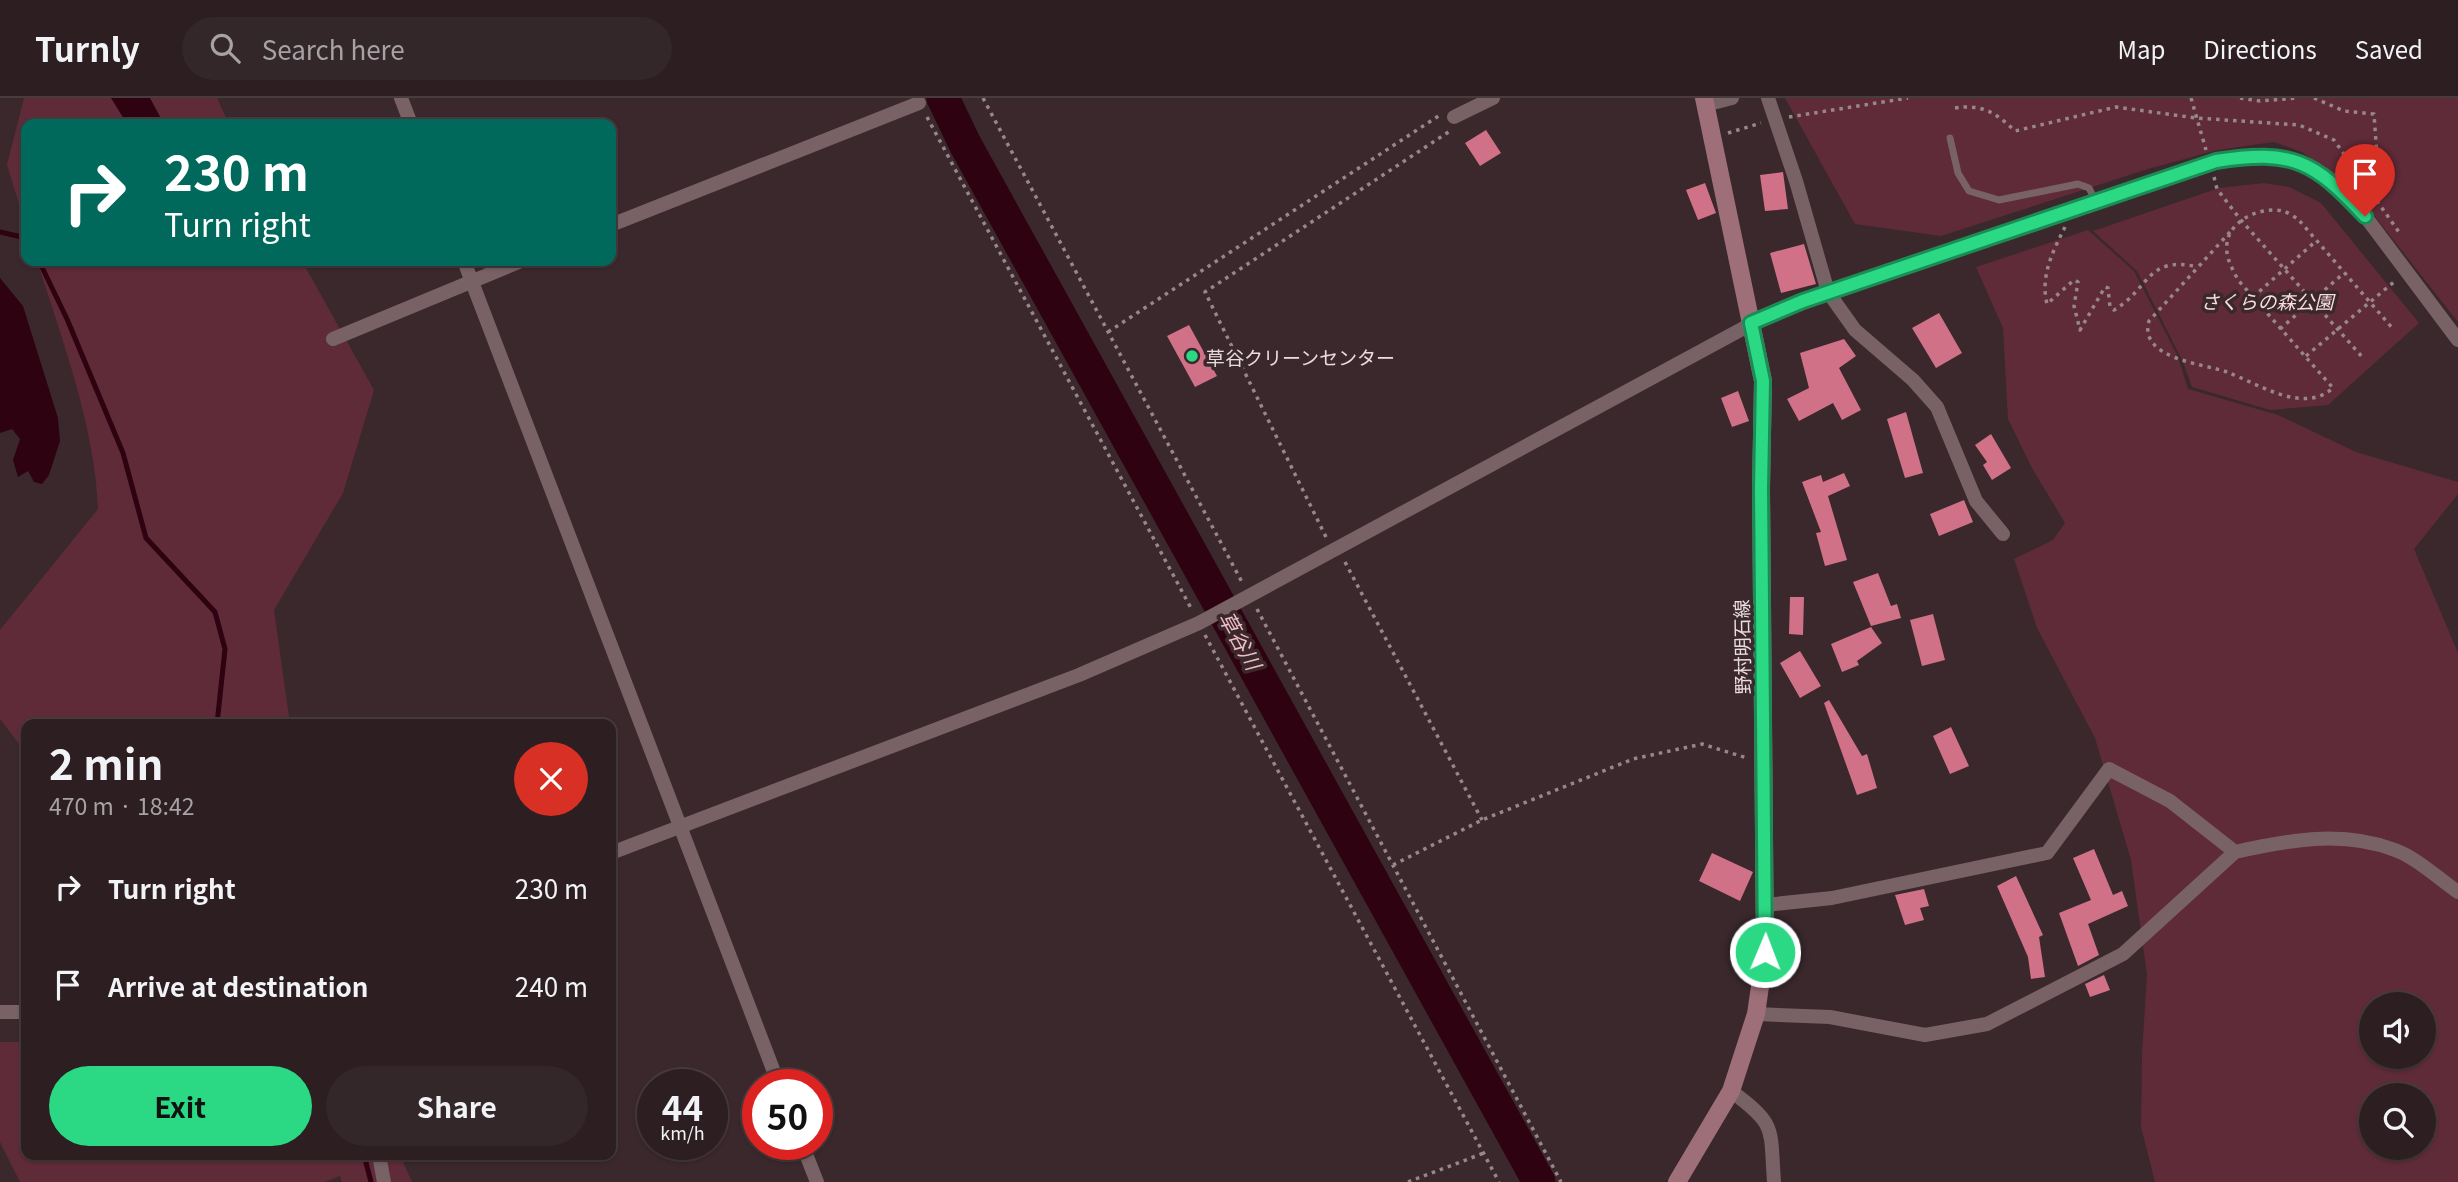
<!DOCTYPE html>
<meta charset="utf-8">
<style>
:root{--surface:#2c1e21;--page:#34272a;--text:#f1f3f6;--muted:#a6a2a5;--line:#483c3f;--accent:#2bd884}
body{margin:0;font-family:Georgia,"Noto Sans JP",serif;background:var(--page);color:var(--text);height:100vh;display:flex;flex-direction:column;font-size:26px;white-space:nowrap}
*{box-sizing:border-box;margin:0}
p{font-size:23px;color:var(--muted)}
.icon{flex:none;width:38px;height:38px;fill:none;stroke:currentColor;stroke-width:2;stroke-linecap:round;stroke-linejoin:round}
.map{position:relative;flex:1;overflow:hidden}
.side{position:absolute;left:21px;top:621px;width:595px;height:441px;display:flex;flex-direction:column;background:var(--surface);border-radius:14px;box-shadow:0 2px 5px #0004,0 0 0 2px var(--line)}
.side>*{flex:none}
.guide{position:absolute;left:21px;top:21px;width:595px;height:147px;border-radius:14px;box-shadow:0 2px 5px #0004,0 0 0 2px var(--line);background:#00695c;color:#fff;overflow:hidden}
.tools{position:absolute;left:2359px;top:894px;display:grid;gap:14px}
.tools a{display:grid;place-items:center;width:77px;height:77px;border-radius:50%;background:var(--surface);box-shadow:0 2px 5px #0004,0 0 0 2px var(--line);font-size:35px}
.speed{position:absolute;left:637px;top:971px;display:flex;gap:14px;font-size:35px;font-weight:700;text-align:center}
.speed>*{display:grid;place-content:center;width:91px;height:91px;border-radius:50%;background:var(--surface);box-shadow:0 2px 5px #0004,0 0 0 2px var(--line);line-height:1}
.speed small{font-size:18px;font-weight:400}
.speed .limit{border:10px solid #d22;background:#fff;color:#111}
.pin{position:absolute;display:grid;place-items:center;width:60px;height:60px;color:#fff;margin:-72px -30px;border-radius:50% 50% 50% 0;rotate:-45deg;box-shadow:0 0 7px #0007}
.pin .icon{rotate:45deg}
.me{position:absolute;width:77px;margin:-38px;rotate:1deg;stroke-linejoin:round;filter:drop-shadow(0 0 5px #0008)}
.turn{display:flex;align-items:center;gap:24px;height:147px;padding:0 28px;font-size:32px}
.turn .icon{width:91px;height:91px;stroke-width:2.5}
.turn b{display:block;font-size:49px;line-height:60px}
.round{display:grid;place-items:center;flex:none;width:74px;height:74px;border-radius:37px;background:var(--page)}
.overview{display:flex;align-items:center;justify-content:space-between;height:119px;padding:0 28px}
h1{font-size:42px;font-weight:700;line-height:52px}
.primary-button{display:flex;gap:14px;margin-top:auto;padding:14px 28px}
.primary-button a{flex:1;height:80px;border-radius:42px;background:var(--accent);color:#111;font-size:28px;font-weight:700;line-height:80px;text-align:center}
.primary-button a+a{background:var(--page);color:var(--text)}
ul{padding:0;list-style:none}
li{display:flex;align-items:center;gap:21px;height:98px;padding:0 28px}
li div{flex:1}
li b{display:block;font-size:26px}
li em{font-style:normal}
header{display:flex;align-items:center;gap:42px;box-sizing:border-box;height:98px;padding:0 35px;background:var(--surface);border-bottom:2px solid var(--line)}
header strong{font-size:33px}
nav{display:flex;gap:38px;margin-inline-start:auto;font-size:24px}
.search{width:490px;height:63px;background:var(--page);display:flex;align-items:center;gap:18px;box-sizing:border-box;padding:0 24px;border-radius:38px;color:var(--muted);font-size:26px}
.map>svg:first-child{display:block}
.green{fill:#5f2b38;fill-rule:evenodd}
.water{fill:#2e0211}
.lines{fill:none;stroke-linecap:round;stroke-linejoin:round}
.stream{stroke:#2e0211;stroke-width:5}
.river{stroke:#2e0211;stroke-width:33}
.building{fill:#d17188}
.path{stroke:#97878a;stroke-width:3.5;stroke-dasharray:3.5 5;stroke-linecap:butt}
.lane{stroke:#786266;stroke-width:7}
.street{stroke:#786266;stroke-width:14}
.secondary{stroke:#9e6f79;stroke-width:18}
.route-casing{stroke:#1c8c56;stroke-width:18}
.route{stroke:#2bd884;stroke-width:12}
.poi-dot{fill:#2bd884;stroke:#3a282c;stroke-width:2.5}
.labels{text-anchor:middle;dominant-baseline:central;stroke-width:7;stroke-linejoin:round;paint-order:stroke}
.park-label{font-size:19px;font-style:italic;fill:#f7dce1;stroke:#3a282c}
.poi-label{font-size:19px;fill:#e9dcde;stroke:#3a282c;text-anchor:start}
.street-label{font-size:19px;fill:#e9dcde;stroke:#3a282c}
.water-label{font-size:21px;font-style:italic;fill:#f0bcc6;stroke:#3a282c}
</style>
<header>
<strong>Turnly</strong>
<div class="search"><svg class="icon" aria-label="search" viewBox="0 0 24 24"><circle cx="10" cy="10" r="6"/><path d="M15 15l6 6"/></svg>Search here</div>
<nav><a>Map</a><a>Directions</a><a>Saved</a></nav>
</header>
<div class="map">
<svg width="2458" height="1084" viewBox="0 0 2458 1084">
<rect width="100%" height="100%" fill="#3a282c"/>
<path class="green" d="M24,0H217L229,26H26V128L7,67Z
M1785,0H2458V224L2354,92L2302,54L2274,44L2218,52L2148,71L1941,138L1855,126Z
M2264,85L2289,89L2321,105L2419,225L2328,307L2270,312L2192,289L2183,264L2137,173L2093,133L2219,90Z
M2088,132L2134,173L2178,259L2188,291L2278,317L2356,354L2458,384V396L2414,451L2458,555V1084H2155L2141,1029L2142,956L2147,877L2131,762L2095,640L2037,530L2014,461L2053,442L2065,425L2032,370L2008,321L2003,230L1976,169ZM2371,906H2424V959H2371ZM2371,998H2424V1050H2371Z
M37,163H302L374,292L343,395L274,512L290,626H26V655L0,621V532L98,411C95,329 62,241 37,163Z
M0,944H26V1057H400L412,1084H342L340,1078L325,1084H20L0,1044Z"/>
<path class="water" d="M111,0H150L164,26H127Z
M0,180L23,208L58,320L60,343L49,377L42,386L34,384L28,373L18,379L13,362L20,341L12,331L0,335Z"/>
<g class="lines">
<path class="stream" d="M0,134L26,140
M39,163L67,221L123,355L146,440L215,514L225,551L217,626
M364,1057L371,1084"/>
<path class="river" d="M943,0L965,46L1539,1084"/>
</g>
<path class="building" d="M1486,32L1501,55L1480,68L1465,45Z
M1783,74L1788,111L1765,113L1760,77Z
M1705,85L1716,115L1698,122L1686,92Z
M1804,146L1816,186L1781,195L1770,155Z
M1939,215L1962,255L1936,270L1912,230Z
M1189,227L1217,278L1195,289L1167,238Z
M1844,241L1856,258L1839,270L1861,312L1842,322L1833,305L1799,323L1787,301L1809,290L1800,255Z
M1738,293L1749,323L1732,329L1721,300Z
M1906,314L1923,375L1905,380L1887,321Z
M1991,336L2011,370L1992,382L1983,367L1987,364L1975,347Z
M1844,375L1850,388L1828,398L1847,462L1825,468L1816,435L1821,434L1802,384L1821,377L1823,384Z
M1964,402L1973,424L1939,438L1930,416Z
M1878,475L1891,508L1897,506L1901,520L1871,528L1853,484Z
M1790,499H1804L1803,537L1789,536Z
M1933,516L1945,562L1922,568L1910,522Z
M1871,529L1882,545L1857,563L1859,567L1842,574L1831,546Z
M1800,553L1821,588L1800,600L1780,565Z
M1829,602L1862,658L1867,656L1877,690L1857,697L1824,605Z
M1951,629L1969,668L1950,676L1933,638Z
M2094,751L2113,797L2122,793L2128,808L2088,826L2099,857L2078,868L2059,815L2091,802L2073,760Z
M1712,755L1753,774L1740,803L1699,783Z
M2016,778L2043,837L2039,839L2045,879L2031,881L2028,859L1997,788Z
M1924,791L1929,808L1920,810L1924,822L1905,827L1895,797Z
M2104,877L2110,892L2090,899L2085,886Z"/>
<g class="lines">
<path class="path" d="M983,0L1243,486
M2191,0L2206,52
M2240,0L2260,3L2297,0
M2314,0L2344,13L2374,16L2380,102
M1955,10C1982,6 1995,14 2015,33L2116,9L2196,20L2299,27L2334,42L2401,137
M927,19L1192,512
M1789,19L1908,0
M1728,35L1761,25
M2214,79L2217,91L2240,121L2364,261
M2065,129C2053,153 2040,178 2047,206L2074,182L2078,184L2074,208L2080,232L2105,189L2108,190L2110,209L2114,212C2150,191 2146,157 2198,169
M2230,134L2149,223C2138,261 2205,266 2227,274C2257,285 2303,317 2333,290L2238,182C2232,170 2225,159 2227,145C2230,122 2261,108 2283,113C2288,114 2294,119 2298,121L2394,232
M2253,199L2316,143
M2280,231L2344,175
M1108,234L1440,17
M2306,258L2395,183
M1326,439L1205,194L1450,33
M1345,464L1482,722
M1257,511L1561,1084
M1205,537L1499,1084
M1393,767L1482,722L1633,661L1702,646L1747,660
M1408,1084L1484,1055"/>
<path class="lane" d="M1950,40L1958,75L1969,93L1999,102L2078,86L2089,90L2095,102"/>
<path class="street" d="M401,0L411,26
M1768,0L1796,83L1828,194L1855,232L1913,282L1937,309L1976,403L2003,436
M1705,7L1732,0
M1454,19L1493,0
M611,127L919,5
M464,163L779,987
M333,241L521,163
M611,755L1079,577L1199,525L1779,211L2196,68L2253,57L2291,61L2329,80L2365,118L2458,242
M1765,807L1832,800L2047,755L2109,671L2170,703L2235,754C2289,742 2342,732 2395,752C2417,760 2439,781 2458,794
M0,914H26
M1756,916L1830,919L1925,937L1987,926L2123,856L2235,754
M1731,993C1777,1027 1770,1029 1774,1084
M802,1046L817,1084
M379,1057L384,1084"/>
<path class="secondary" d="M1677,1084L1731,993L1756,916L1765,854L1761,390L1763,283L1704,0"/>
</g>
<g class="lines">
<defs>
<path id="route" d="M1765,854L1761,390L1763,283L1751,225L1803,203L2216,63C2293,51 2314,63 2365,118"/>
</defs>
<use href="#route" class="route-casing"/>
<use href="#route" class="route"/>
</g>
<circle class="poi-dot" cx="1192" cy="258" r="7"/>
<g class="labels">
<g class="park-label">
<text x="2267" y="202">さくらの森公園</text>
</g>
<g class="poi-label">
<text x="1206" y="258">草谷クリーンセンター</text>
</g>
<g class="street-label">
<text transform="translate(1741 549) rotate(-91)">野村明石線</text>
</g>
<g class="water-label">
<text transform="translate(1241 542) rotate(61)">草谷川</text>
</g>
</g>
</svg>
<div class="tools">
<a><svg class="icon" aria-label="sound" viewBox="0 0 24 24"><path d="M4 9h4l5-4v14l-5-4H4zM17 9q2 3 0 6"/></svg></a>
<a><svg class="icon" aria-label="search" viewBox="0 0 24 24"><circle cx="10" cy="10" r="6"/><path d="M15 15l6 6"/></svg></a>
</div>
<div class="speed"><div>44<small>km/h</small></div><div class="limit">50</div></div>
<div class="pin" style="left:2365px;top:118px;background:#d93025"><svg class="icon" aria-label="arrive" viewBox="0 0 24 24"><path d="M6 21V4h12l-3 4 3 4H6"/></svg></div>
<svg class="me" style="left:1765px;top:854px" viewBox="-20 -20 40 40"><circle r="17" fill="#2bd884" stroke="#fff" stroke-width="3"/><path d="M0-11L8 9 0 5-8 9z" fill="#fff"/></svg>
<div class="guide">
<div class="turn"><svg class="icon" aria-label="right" viewBox="0 0 24 24"><path d="M7 20v-9h11M14 6l5 5-5 5"/></svg><div><b>230 m</b>Turn right</div></div>
</div>
<section class="side">
<div class="overview"><div><h1>2 min</h1><p>470 m · 18:42</p></div><a class="round" style="background:#d93025;color:#fff"><svg class="icon" aria-label="close" viewBox="0 0 24 24"><path d="M6 6l12 12M18 6L6 18"/></svg></a></div>
<ul>
<li><svg class="icon" aria-label="right" viewBox="0 0 24 24"><path d="M7 20v-9h11M14 6l5 5-5 5"/></svg><div><b>Turn right</b></div><em>230 m</em></li>
<li><svg class="icon" aria-label="arrive" viewBox="0 0 24 24"><path d="M6 21V4h12l-3 4 3 4H6"/></svg><div><b>Arrive at destination</b></div><em>240 m</em></li>
</ul>
<div class="primary-button"><a>Exit</a><a>Share</a></div>
</section>
</div>
